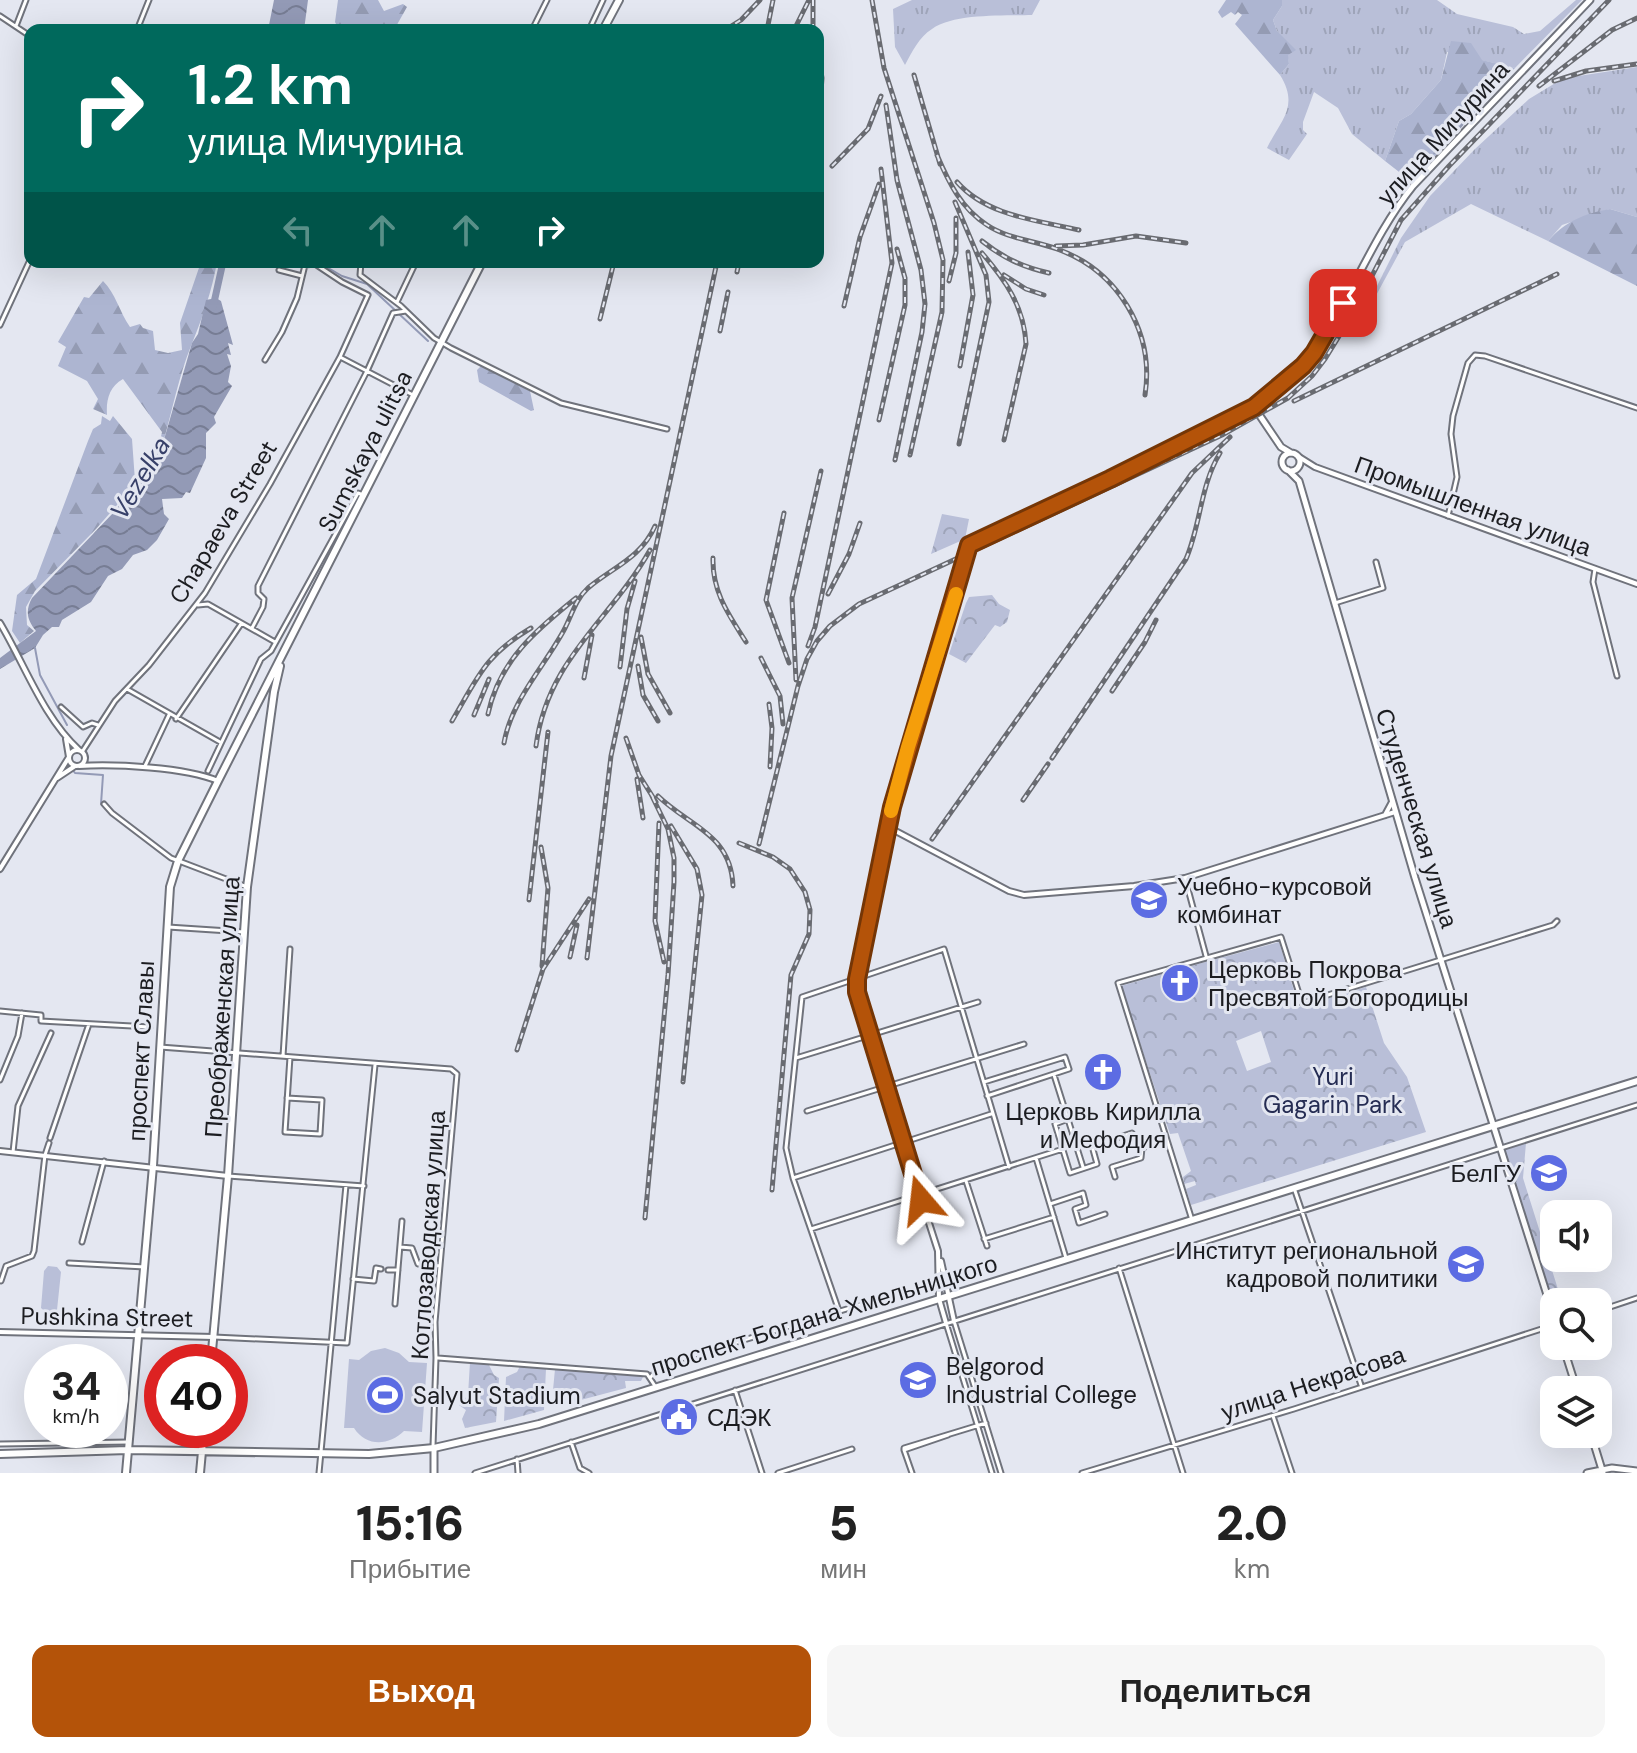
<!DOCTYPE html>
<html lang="ru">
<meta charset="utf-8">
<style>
:root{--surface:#fff;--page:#f6f6f6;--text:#222;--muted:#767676;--accent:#b45309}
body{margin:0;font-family:"DM Sans",sans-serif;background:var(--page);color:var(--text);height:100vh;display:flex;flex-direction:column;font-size:30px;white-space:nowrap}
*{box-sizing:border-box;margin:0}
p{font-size:26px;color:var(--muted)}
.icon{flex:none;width:44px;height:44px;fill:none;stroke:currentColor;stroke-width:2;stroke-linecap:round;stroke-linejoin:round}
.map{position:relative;height:1473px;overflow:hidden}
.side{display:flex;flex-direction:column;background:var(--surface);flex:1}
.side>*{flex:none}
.top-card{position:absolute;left:24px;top:24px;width:800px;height:244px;border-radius:16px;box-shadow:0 8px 32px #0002;background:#00695c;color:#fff;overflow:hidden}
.controls{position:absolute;left:1540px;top:1200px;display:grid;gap:16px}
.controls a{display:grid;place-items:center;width:72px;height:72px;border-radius:16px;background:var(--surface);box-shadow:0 8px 32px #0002;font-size:40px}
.speed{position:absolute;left:24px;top:1344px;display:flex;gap:16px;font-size:40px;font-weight:700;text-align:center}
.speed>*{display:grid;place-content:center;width:104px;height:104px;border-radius:50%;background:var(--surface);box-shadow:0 8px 32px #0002;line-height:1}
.speed small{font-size:20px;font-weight:400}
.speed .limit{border:12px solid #d22;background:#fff;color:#111}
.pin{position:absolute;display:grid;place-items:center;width:68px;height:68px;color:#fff;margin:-34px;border-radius:16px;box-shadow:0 4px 12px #0006}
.me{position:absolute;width:88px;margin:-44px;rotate:343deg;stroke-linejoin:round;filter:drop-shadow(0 0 6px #0008)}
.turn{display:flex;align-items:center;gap:28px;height:168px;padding:0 32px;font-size:36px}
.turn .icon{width:104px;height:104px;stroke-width:2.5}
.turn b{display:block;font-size:56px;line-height:68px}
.lanes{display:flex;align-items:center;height:76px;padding:0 32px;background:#0003;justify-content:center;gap:40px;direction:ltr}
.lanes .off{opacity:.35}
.eta{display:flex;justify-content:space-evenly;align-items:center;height:136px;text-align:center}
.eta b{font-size:48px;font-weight:800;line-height:56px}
.action{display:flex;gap:16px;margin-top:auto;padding:16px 32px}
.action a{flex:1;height:92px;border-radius:16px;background:var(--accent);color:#fff;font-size:32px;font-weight:800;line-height:92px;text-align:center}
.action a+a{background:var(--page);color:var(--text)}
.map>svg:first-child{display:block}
.grass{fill:url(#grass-tufts)}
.forest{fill:url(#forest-firs)}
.park{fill:url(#park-crowns);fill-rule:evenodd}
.pitch{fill:#b9bfd8}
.water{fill:url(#water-waves)}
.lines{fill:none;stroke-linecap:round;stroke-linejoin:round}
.stream{stroke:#939ab6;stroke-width:2}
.river{stroke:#939ab6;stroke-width:7}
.minor-casing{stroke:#70737c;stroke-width:7}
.tertiary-casing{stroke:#70737c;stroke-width:8}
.secondary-casing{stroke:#70737c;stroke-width:9}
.primary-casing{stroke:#70737c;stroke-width:10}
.minor{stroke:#fff;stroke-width:3}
.tertiary{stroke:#fff;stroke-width:4}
.secondary{stroke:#fff;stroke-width:5}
.primary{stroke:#fff;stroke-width:6}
.rail-casing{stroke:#696b71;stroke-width:5}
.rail{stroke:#e4e7f1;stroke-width:2;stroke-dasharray:6;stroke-linecap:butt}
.route-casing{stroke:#753606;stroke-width:20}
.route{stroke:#b45309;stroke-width:14}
.slow{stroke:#f59e0b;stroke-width:14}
.labels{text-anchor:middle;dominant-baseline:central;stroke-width:6;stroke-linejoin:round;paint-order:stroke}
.street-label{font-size:24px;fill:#1c1d21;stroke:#e4e7f1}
.poi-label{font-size:24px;fill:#1c1d21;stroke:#e4e7f1;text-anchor:start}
.park-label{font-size:24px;fill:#252c53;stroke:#e4e7f1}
.water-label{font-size:26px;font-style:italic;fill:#374069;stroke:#e4e7f1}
</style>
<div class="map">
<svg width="1637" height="1473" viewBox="0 0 1637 1473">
<defs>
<pattern id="grass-tufts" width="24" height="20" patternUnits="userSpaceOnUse" patternTransform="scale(2)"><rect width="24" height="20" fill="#b9bfd8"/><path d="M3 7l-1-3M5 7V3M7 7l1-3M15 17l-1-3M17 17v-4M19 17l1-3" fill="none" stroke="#9ea4b9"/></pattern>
<pattern id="forest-firs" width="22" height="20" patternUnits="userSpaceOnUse" patternTransform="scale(2)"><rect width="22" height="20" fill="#adb5d1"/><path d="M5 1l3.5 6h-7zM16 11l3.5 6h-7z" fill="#949bb3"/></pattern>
<pattern id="park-crowns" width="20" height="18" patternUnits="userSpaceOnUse" patternTransform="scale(2)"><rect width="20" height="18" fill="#b9bfd8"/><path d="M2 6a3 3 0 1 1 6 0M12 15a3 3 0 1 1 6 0" fill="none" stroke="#9ea4b9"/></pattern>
<pattern id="water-waves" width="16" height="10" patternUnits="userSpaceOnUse" patternTransform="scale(2)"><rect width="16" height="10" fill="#939ab6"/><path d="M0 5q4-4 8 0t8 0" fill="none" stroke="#777d94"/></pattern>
</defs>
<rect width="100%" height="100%" fill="#e4e7f1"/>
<path class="grass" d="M912,0H1040L1032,15C1004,16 954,13 932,29C919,37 912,52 905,65L895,47L893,9Z
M1282,0H1437L1457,14L1513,27L1524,34L1540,31L1576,0H1582L1515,68L1447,52L1441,80L1411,114L1399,121L1385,161L1352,134L1338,108L1314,92L1303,122V130L1307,134L1289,160L1267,148C1280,121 1300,107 1280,75L1289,64L1285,41L1277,31L1273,20L1282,6Z
M1637,67V217L1610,209L1562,225L1548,241L1471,204L1405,242L1366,314H1363L1401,238L1430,196L1475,149L1529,99L1557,82L1572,77Z"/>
<path class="forest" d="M338,0H378L384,11L403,4L407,7L394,30H339L335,22Z
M1226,0H1282V6L1273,20L1277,31L1296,50L1288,55L1289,64L1280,75L1235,24L1242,15L1238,12L1235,15L1231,12L1222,18L1218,12Z
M1451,41L1471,43L1482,60L1515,68L1412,182L1385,161L1399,121L1411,114L1441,80Z
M1610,209L1637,217V286L1548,241C1566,221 1583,214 1610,209Z
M201,262H217C212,291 202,319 191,346C179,375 172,412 163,443L160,441L162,432L123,379C109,387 106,400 107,415L93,409L98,399L87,381L58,366L66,347L58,342L84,297L89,298L103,281C116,294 119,311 130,327L140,324L143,328L153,331L155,350L168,353L182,350L180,323Z
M482,365L530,391L534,410L531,411L479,382L477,370Z
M102,416L110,421L113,416L132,439L135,481L131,489L96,529L35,591L26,607L27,625L34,631L20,643L12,631L17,595L36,579L88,441L93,429L101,424Z"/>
<path class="park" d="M942,514L969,519L965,539L931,554Z
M992,595L999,604L1010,610L1007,622L1000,627L995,625L966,663L949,654L966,603L969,597Z
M1279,942L1299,1007L1366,987L1384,1043L1407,1077L1426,1132L1191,1205L1186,1189L1196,1185L1195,1181L1184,1184L1183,1177L1191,1171L1178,1133L1170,1134L1169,1131L1121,986L1170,972L1178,996L1195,991L1187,967ZM1261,1031L1271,1062L1247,1071L1236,1041Z
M1526,1143L1523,1178L1562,1302H1554V1306L1504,1150Z
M470,1362L488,1363L494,1375L499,1378L496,1422L465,1428L462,1419L466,1410L459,1405L468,1395Z
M520,1366L546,1369L544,1410L504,1421L506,1377L517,1372Z
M555,1369L644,1375L641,1381H625L626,1388L558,1406L553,1390Z"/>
<path class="pitch" d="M48,1266L57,1267L61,1272L57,1310L48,1314L41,1308L44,1271Z
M385,1348L399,1353L409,1362L427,1363L422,1432L404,1431C389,1446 366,1447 354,1428H344L349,1359L359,1360L371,1351Z"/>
<path class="water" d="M274,0H308L304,30H268Z
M216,298L221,301L233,345L228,343L231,355L227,354L231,366L228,382L232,386L214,417L216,423L206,433V458L190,493L186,492L182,498L162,499L164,514L169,519L157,540L147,550L133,555L122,569L108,576L91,602L62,620L59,627H52L43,635L35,648L0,669V658L36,631C27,620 25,611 32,598L114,512L158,453L163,443L192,343L198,334L206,300Z"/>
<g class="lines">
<path class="stream" d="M318,262L342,276L367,284L428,341
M35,648L40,675L67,725
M71,768L75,773L103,775L101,804"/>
<path class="river" d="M213,307L223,262"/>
<defs>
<path id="minor" d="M0,16L30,36
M16,26L26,0
M137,30L149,0
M532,30L547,0
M589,30L603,0
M361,262L360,275L401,306L434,338L451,348L561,403L667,429
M279,270L302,276
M397,302L416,262
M0,325L30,260
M340,357L413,395
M265,360L282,332L297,298L305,265L315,264L342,282L368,295
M1448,516L1457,477L1451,434L1453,416L1468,363L1475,355L1485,356L1637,408
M1595,569L1593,582L1617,676
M1335,603L1383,588L1376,562
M198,605L208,604L275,642
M252,628L263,607L264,599L258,593V586L367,371L393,313L406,311
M127,689L220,742
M61,707L83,727L92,723L98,725
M176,719L241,624
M82,752L115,701L149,665L205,593L270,484L340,357L368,295
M145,766L169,715
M208,771L261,659L271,651L358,493L363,495
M104,804L112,813L171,858L247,887
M1185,878L1206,956
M168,927L244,932
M0,1011L41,1015V1021L150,1027
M160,1047L451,1069L457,1074L435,1322L436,1358L433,1446
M283,1056L290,949
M796,1058L978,1002
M1054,1075L1083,1167
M0,1080L18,1036L22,1013
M984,1082L1065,1057L1069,1069L987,1096
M287,1098L322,1100L320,1134L285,1132L290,1057
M807,1111L1024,1044
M1068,1119L1055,1124L1070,1173L1097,1164L1092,1146L1132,1133L1142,1148L1167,1140
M50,1138L89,1024
M13,1152L18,1106L51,1033
M1036,1158L1066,1258
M228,1176L364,1186
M1115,1177L1112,1167L1141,1158L1142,1148
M793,1178L991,1114
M966,1181L987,1246
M1294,1188L1361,1385
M1050,1204L1083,1193L1086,1205L1075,1209L1079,1223L1105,1214
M1192,1220L1118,983L1281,937L1302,1003L1553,925L1557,921
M811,1229L1063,1149
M984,1239L1054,1217
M82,1242L104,1161
M400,1247L412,1248L418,1264L440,1266
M69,1263L145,1267
M1119,1268L1183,1473
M388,1270H398
M353,1279L374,1281L376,1268L381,1269
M1,1281L6,1266L32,1256L34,1251L45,1155L49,1143
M395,1304L402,1221
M839,1311L793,1178L786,1148L802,997L944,949L1009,1167
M1598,1311L1637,1298
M954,1321L1001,1473
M946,1323L992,1473
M214,1337L347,1343L375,1065
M438,1358L647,1374L655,1386
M650,1378L661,1365L903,1292
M735,1390L762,1473
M1273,1416L1292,1473
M571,1442L580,1468L589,1473
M0,1444L129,1442
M904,1450V1448L986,1423
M904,1450L948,1435
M904,1450L912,1473
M517,1459L518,1473
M319,1473L346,1185
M475,1473L1637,1105
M778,1473L852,1449
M1082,1473L1294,1409L1554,1325"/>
<path id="tertiary" d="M1299,457L1315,467L1637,584
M0,623C25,665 43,717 79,750
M69 758a8 8 0 1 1 16 0a8 8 0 1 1-16 0Z
M79,766C115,764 185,767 218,781
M57,778L75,766
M1385,815L1392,802
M888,827L1009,891L1024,895L1134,886L1185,878L1395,812
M0,869L69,757L66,739
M0,1151L228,1176
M941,1261L954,1321
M946,1323L939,1299L938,1251L869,1036L857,992V979L892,807L969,545L1110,479L1254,407
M0,1332L214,1337"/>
<path id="secondary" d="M1282 462a9 9 0 1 1 18 0a9 9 0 1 1-18 0Z
M1291,453L1281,447L1254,407C1275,390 1299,375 1314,352C1351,299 1372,237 1413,186L1590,0
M1288,470L1299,481L1415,878L1554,1317
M1563,1346L1577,1390
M1591,1434L1603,1473
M434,1448V1473
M1587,1473L1612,1468L1637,1471"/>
<path id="primary" d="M603,30L619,0
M211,1362L228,1176L247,887L274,692L280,666
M0,1454L128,1450L369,1454L434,1448L539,1424L1637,1081
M126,1473L153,1166L170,887L178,861L218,781L482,262
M200,1473L204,1430"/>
</defs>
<use href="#minor" class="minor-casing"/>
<use href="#tertiary" class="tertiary-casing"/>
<use href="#secondary" class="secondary-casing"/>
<use href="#primary" class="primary-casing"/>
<use href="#minor" class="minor"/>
<use href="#tertiary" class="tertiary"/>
<use href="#secondary" class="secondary"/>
<use href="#primary" class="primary"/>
<defs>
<path id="rail" d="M872,0L884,68L934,223L943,260L942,312L910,455
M725,30L741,20L760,0
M767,30L773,0
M794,30L809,0
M813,30V0
M818,55L822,78L820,104
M914,75L940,164
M1554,81L1586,71L1637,64
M1539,86L1612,30L1637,18
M886,105L897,180L921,270L925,304L922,332L895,460
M937,155C949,183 961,208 987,225C1008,239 1033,240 1057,249C1117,270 1155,331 1145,395
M832,166L868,129L881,96
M957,182C987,216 1036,220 1079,230
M955,202L986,275L989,302L959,444
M982,241C1003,258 1023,267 1049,273
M1056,246L1083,245L1136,236L1186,243
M982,253C1005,280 1024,306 1026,344L1004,440
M737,272L739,262
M1004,275L1026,289L1044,295
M949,281L956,253V218
M844,306L860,237L879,184
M600,319L614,262
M720,331L728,292
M960,366L973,295L968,252
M1294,401L1557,274
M879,420L905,305V278L897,249
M784,513L766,600L789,663
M713,558C712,592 729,615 746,642
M828,594L849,554L860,523
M641,637L648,674L670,713
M808,646L815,627L892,263L881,169
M761,658L780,696L783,724
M638,666L643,695L658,721
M620,667L627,609L635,581
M584,678L592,635
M796,680L792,598L821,471
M1112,691L1145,642L1156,620
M769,704L772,728L770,767
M488,714C499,661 536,630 576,598
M474,715L489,679
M452,721C478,677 485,655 531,628
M626,738L639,775L656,802
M504,743C511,701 544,667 564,630C572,615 575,600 588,588C613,567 641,558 655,526
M536,746C547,659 611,620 650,550
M1052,758L1186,559C1201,524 1200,486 1220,453
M637,779L643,818
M658,796C690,827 731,834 733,886
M1023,800L1048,764
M659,823L655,921L664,962
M671,826L697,869L702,895L683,1082
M932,839L1192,473L1230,437
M739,843L773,857L790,869L805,892L810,910L809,934L791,975L772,1190
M759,844L798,686L807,659L817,641L830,626L859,604L1222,435L1288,398L1312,376L1325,359L1349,320L1401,220L1449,166L1609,0
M541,847L548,888L542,966
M529,900L548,732
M570,957L577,925
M587,958L611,756L717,262
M517,1050L543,969L589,899
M645,1218L668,975L674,882V858L668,829L651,794"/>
</defs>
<use href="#rail" class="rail-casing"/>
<use href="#rail" class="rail"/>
</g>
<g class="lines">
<defs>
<path id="route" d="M921,1200L857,992V979L892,807L969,545L1110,479L1254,407L1303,366L1314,353L1343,303"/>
</defs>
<use href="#route" class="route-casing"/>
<use href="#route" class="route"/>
<path class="slow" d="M891,811L908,747L956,594"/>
</g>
<defs>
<symbol id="university-disc" viewBox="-11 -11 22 22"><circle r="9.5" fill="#5c6ce3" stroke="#e4e7f1"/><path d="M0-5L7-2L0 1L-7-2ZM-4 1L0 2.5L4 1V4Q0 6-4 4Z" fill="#fff"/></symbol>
<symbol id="church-disc" viewBox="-11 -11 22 22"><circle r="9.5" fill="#5c6ce3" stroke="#e4e7f1"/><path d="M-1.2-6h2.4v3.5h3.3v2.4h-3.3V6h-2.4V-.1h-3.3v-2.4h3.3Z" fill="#fff"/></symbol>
<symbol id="stadium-disc" viewBox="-11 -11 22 22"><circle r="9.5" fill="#5c6ce3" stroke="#e4e7f1"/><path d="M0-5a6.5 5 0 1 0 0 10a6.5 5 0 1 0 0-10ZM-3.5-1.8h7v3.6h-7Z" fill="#fff"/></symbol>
<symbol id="civic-disc" viewBox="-11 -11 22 22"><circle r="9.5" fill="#5c6ce3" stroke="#e4e7f1"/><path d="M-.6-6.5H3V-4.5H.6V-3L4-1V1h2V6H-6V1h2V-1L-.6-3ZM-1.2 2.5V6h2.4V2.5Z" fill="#fff"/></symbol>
</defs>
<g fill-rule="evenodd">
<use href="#university-disc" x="1127" y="878" width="44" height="44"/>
<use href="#church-disc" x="1158" y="961" width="44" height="44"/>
<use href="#church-disc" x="1081" y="1050" width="44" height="44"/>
<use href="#university-disc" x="1527" y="1151" width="44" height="44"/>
<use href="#university-disc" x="1444" y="1242" width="44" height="44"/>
<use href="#university-disc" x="896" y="1358" width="44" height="44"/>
<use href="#stadium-disc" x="363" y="1373" width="44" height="44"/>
<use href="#civic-disc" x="657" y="1395" width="44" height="44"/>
</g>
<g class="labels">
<g class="street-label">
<text transform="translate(1443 133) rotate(-48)">улица Мичурина</text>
<text transform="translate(365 451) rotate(-63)">Sumskaya ulitsa</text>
<text transform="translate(1473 506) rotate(20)">Промышленная улица</text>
<text transform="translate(223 522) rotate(-59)">Chapaeva Street</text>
<text transform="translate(1417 818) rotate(73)">Студенческая улица</text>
<text transform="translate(222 1007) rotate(-86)">Преображенская улица</text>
<text transform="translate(141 1051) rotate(-87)">проспект Славы</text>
<text transform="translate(428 1235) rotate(-86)">Котлозаводская улица</text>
<text transform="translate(824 1315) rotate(-17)">проспект Богдана Хмельницкого</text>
<text transform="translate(107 1317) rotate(1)">Pushkina Street</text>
<text transform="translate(1313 1383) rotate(-18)">улица Некрасова</text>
</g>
<g class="poi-label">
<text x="1177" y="886">Учебно-курсовой<tspan x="1177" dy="28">комбинат</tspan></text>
<text x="1208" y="969">Церковь Покрова<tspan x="1208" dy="28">Пресвятой Богородицы</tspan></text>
<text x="1103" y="1111" text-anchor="middle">Церковь Кирилла<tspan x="1103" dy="28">и Мефодия</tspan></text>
<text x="1521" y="1173" text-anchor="end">БелГУ</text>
<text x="1438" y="1250" text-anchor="end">Институт региональной<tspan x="1438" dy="28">кадровой политики</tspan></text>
<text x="946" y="1366">Belgorod<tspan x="946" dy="28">Industrial College</tspan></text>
<text x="413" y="1395">Salyut Stadium</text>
<text x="707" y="1417">СДЭК</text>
</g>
<g class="park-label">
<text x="1333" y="1076">Yuri<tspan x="1333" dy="28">Gagarin Park</tspan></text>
</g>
<g class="water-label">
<text transform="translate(140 478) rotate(-59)">Vezelka</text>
</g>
</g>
</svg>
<div class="controls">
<a><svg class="icon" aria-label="sound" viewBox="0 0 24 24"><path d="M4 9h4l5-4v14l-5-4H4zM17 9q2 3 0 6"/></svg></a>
<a><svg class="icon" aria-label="search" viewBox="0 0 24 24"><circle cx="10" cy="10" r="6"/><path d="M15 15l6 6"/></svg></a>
<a><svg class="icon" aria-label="layers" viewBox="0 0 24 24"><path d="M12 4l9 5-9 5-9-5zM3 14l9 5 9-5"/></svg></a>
</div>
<div class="speed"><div>34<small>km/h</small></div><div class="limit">40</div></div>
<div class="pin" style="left:1343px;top:303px;background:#d93025"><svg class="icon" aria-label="arrive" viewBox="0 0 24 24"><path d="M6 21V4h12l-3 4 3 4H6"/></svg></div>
<svg class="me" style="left:921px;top:1200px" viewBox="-20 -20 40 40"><path d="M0-17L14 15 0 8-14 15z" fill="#b45309" stroke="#fff" stroke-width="4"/></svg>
<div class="top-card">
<div class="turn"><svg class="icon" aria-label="right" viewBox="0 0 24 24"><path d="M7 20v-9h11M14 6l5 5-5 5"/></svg><div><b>1.2 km</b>улица Мичурина</div></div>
<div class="lanes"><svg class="icon off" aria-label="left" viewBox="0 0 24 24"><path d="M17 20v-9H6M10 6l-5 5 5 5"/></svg><svg class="icon off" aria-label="ahead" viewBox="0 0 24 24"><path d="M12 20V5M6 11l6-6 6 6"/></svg><svg class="icon off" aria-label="ahead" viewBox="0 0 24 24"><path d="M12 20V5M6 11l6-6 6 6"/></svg><svg class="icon" aria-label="right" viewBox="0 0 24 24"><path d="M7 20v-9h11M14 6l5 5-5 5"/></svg></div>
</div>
</div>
<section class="side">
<div class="eta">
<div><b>15:16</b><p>Прибытие</p></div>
<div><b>5</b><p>мин</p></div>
<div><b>2.0</b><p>km</p></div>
</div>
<div class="action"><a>Выход</a><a>Поделиться</a></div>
</section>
